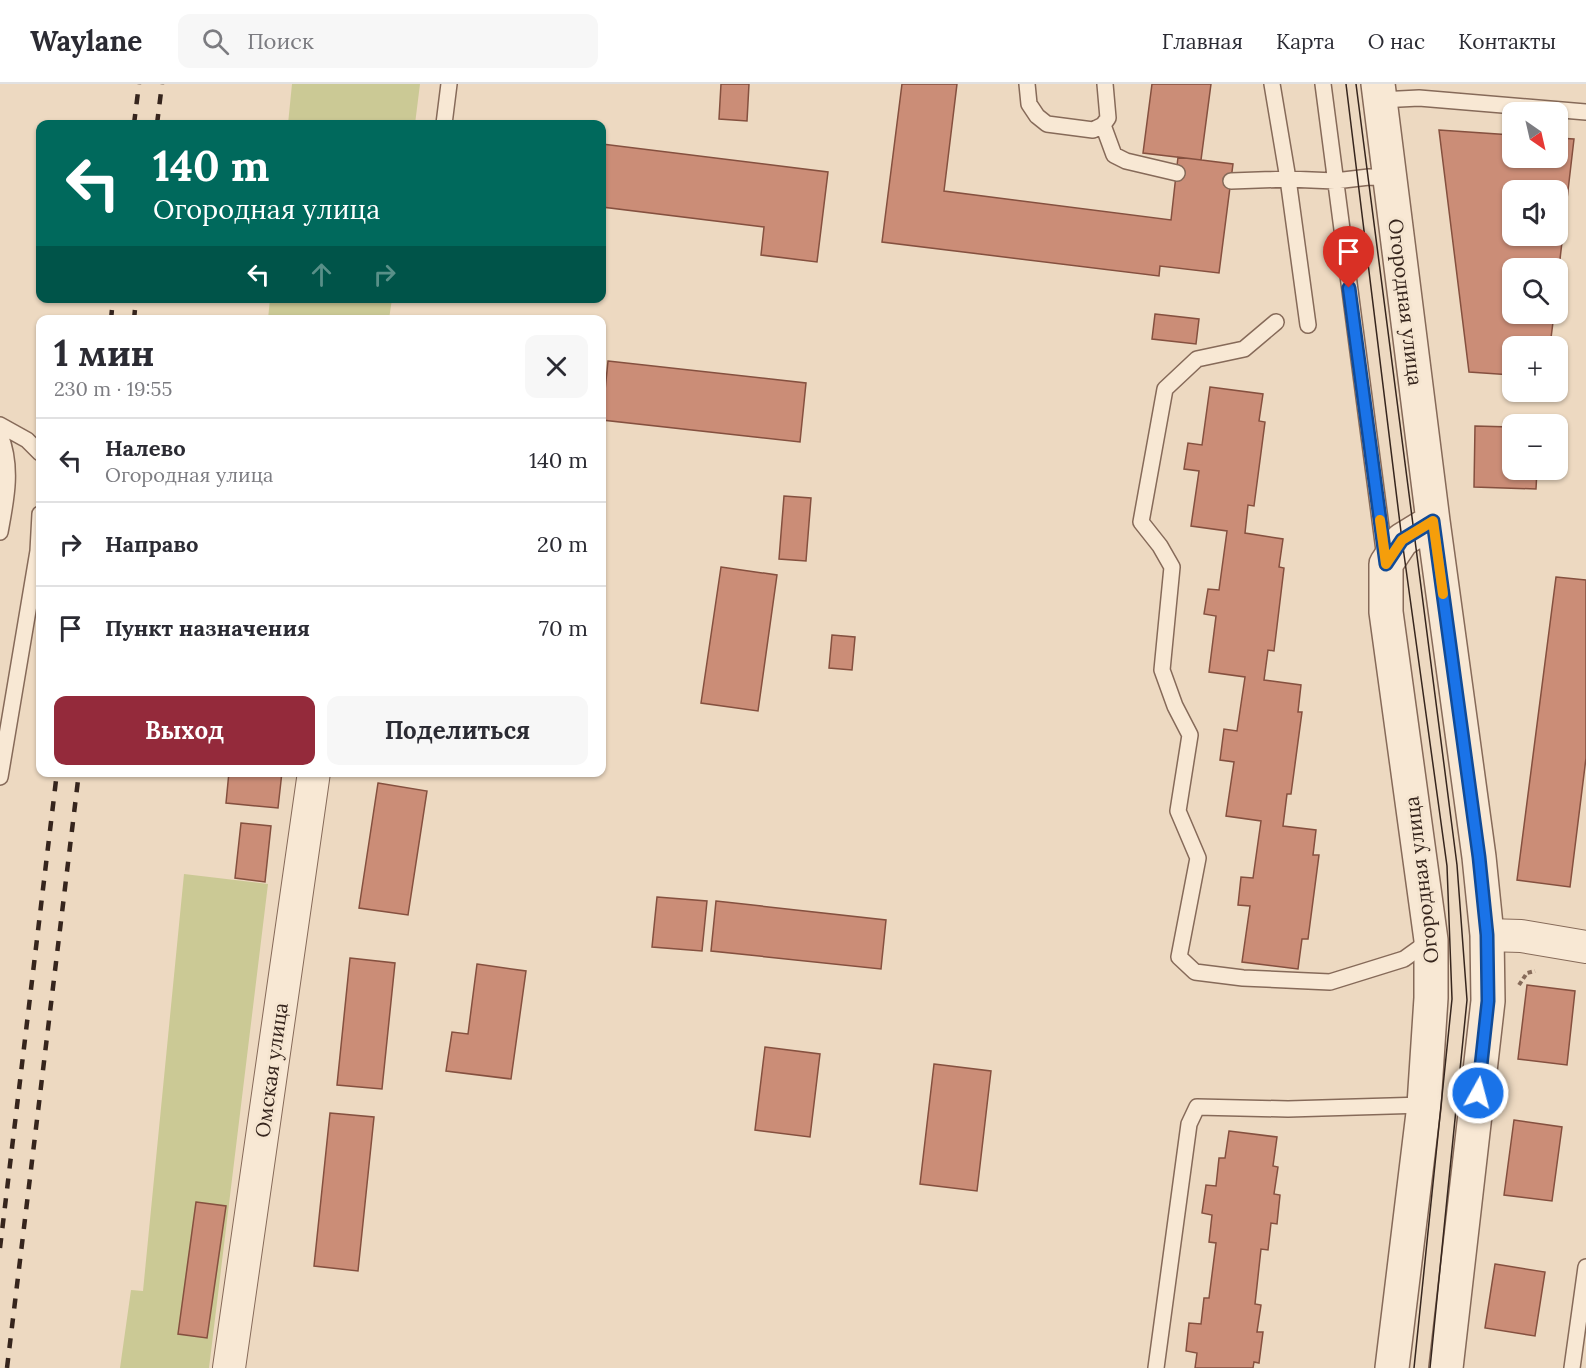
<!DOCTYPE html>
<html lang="ru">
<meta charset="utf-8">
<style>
:root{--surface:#fff;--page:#f7f7f7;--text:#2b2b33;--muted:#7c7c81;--line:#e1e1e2;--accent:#942a3b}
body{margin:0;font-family:Lora,serif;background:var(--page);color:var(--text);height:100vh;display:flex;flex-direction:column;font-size:22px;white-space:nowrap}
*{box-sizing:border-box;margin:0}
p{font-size:20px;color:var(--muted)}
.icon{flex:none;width:33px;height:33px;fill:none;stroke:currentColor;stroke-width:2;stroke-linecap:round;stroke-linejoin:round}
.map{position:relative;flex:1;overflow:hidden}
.drawer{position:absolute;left:36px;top:231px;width:570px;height:462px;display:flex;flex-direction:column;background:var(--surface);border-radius:12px;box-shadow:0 2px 4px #0004}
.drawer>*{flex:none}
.top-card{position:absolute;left:36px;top:36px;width:570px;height:183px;border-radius:12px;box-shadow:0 2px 4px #0004;background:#00695c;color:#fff;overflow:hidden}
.needle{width:39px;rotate:146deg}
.buttons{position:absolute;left:1502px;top:18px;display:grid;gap:12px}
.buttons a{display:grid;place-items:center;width:66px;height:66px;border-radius:12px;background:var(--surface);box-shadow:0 2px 4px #0004;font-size:30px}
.pin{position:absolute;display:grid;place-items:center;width:51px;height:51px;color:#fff;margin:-62px -26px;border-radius:50% 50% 50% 0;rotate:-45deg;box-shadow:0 0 6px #0007}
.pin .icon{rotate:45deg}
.me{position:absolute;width:66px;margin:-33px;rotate:7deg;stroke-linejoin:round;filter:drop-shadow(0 0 4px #0008)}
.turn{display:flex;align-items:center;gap:21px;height:126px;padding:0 18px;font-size:27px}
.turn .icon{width:78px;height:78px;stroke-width:2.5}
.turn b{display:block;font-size:42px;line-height:51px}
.lanes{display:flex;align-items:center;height:57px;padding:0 18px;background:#0003;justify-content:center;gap:30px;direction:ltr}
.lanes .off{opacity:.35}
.round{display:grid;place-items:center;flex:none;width:63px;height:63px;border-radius:12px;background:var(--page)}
.overview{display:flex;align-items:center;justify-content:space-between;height:102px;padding:0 18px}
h1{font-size:36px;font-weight:800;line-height:45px}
.primary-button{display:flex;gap:12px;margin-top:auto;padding:12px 18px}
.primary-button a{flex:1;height:69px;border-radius:12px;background:var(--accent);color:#fff;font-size:24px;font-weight:800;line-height:69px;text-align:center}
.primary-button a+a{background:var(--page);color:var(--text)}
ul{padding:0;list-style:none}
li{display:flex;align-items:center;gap:18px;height:84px;padding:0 18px;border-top:2px solid var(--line)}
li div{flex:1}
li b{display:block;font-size:22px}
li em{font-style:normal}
header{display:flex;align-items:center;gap:36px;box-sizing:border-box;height:84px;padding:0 30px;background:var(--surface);border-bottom:2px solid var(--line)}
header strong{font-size:28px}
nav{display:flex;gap:33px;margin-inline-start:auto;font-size:21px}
.search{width:420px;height:54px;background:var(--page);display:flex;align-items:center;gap:15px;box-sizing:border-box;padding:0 21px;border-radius:12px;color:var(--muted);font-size:22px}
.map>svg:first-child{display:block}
.green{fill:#cbc995}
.building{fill:#cb8d77;stroke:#85503f;stroke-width:1.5;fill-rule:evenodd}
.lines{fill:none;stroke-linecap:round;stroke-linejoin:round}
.service-casing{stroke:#866a59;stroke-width:18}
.minor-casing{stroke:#866a59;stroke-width:34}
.tertiary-casing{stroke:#866a59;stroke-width:36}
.path{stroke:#866a59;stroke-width:4;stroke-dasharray:4.5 3;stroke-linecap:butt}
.service{stroke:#f8e8d4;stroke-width:15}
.minor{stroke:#f8e8d4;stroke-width:32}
.tertiary{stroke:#f8e8d4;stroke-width:33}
.tram{stroke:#36251d;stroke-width:1.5}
.rail{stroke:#36251d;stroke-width:4.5;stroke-dasharray:10 10;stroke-linecap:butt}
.route-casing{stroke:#114b97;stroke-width:15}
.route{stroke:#1a73e8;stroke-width:10}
.slow{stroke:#f59e0b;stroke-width:10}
.labels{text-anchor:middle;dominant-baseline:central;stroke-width:6;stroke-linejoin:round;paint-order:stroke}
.street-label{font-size:20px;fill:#36251d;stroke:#f5e5d0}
</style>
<header>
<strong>Waylane</strong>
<div class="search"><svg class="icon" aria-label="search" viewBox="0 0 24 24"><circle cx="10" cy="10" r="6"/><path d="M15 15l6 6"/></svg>Поиск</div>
<nav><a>Главная</a><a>Карта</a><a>О нас</a><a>Контакты</a></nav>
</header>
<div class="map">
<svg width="1586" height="1284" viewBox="0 0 1586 1284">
<rect width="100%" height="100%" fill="#edd9c1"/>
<path class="green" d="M292,0H420L415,40H288Z
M270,215V214L392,215L389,235H268Z
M184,790L268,800L209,1284H120L131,1206L143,1207Z"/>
<path class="building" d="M721,0H749L747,37L719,35Z
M902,0H957L944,107L1171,136L1178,73L1233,80L1219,189L1160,182L1159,192L882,158Z
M1152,0H1211L1201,76L1143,69Z
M1439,46L1512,51V74H1557V54L1574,55L1557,201V184H1512V230H1554L1550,262H1512V291L1469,288ZM1512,106H1557V152H1512Z
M602,60L828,88L817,178L761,171L764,143L602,123Z
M1155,230L1199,235L1196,260L1152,255Z
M608,277L806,299L800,358L602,336Z
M1210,303L1263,310L1259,337L1265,338L1254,422L1248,421L1245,449L1283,455L1279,483L1284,484L1274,567L1268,566L1264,596L1301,601L1298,628H1302L1291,710H1287L1283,742L1316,746L1313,771H1319L1308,855H1302L1298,885L1242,878L1250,822L1238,821L1241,793L1253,794L1261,737L1226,732L1234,678L1220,676L1224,645L1237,647L1245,593L1209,588L1216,532L1204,530L1208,505L1219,506L1227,447L1191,442L1199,387L1184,385L1188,359L1202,361Z
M1475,342L1512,343V386H1537L1536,405L1474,403Z
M784,412L811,414L806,477L779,475Z
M721,483L777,491L758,627L701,619Z
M1556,493L1586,496V674L1570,803L1517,796Z
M832,551L855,553L852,586L829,584Z
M229,688H282L278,724L226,719Z
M378,699L427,707L408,831L359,824Z
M241,739L271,742L265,798L235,794Z
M657,813L707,817L702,867L652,863Z
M716,817L886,836L881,885L711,867Z
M350,874L395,879L382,1005L337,1001Z
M477,880L526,887L511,995L446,987L452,948L468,950Z
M1527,901L1575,907L1567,981L1518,975Z
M765,963L820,970L810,1053L755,1046Z
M934,980L991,987L977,1107L920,1100Z
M330,1029L374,1033L358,1187L314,1182Z
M1514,1036L1562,1043L1552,1117L1504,1111Z
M1229,1047L1277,1053L1273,1082L1278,1083L1274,1110L1280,1111L1277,1140L1271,1139L1268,1166L1261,1165L1255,1220L1261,1221L1257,1248H1263L1259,1279L1254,1278L1253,1284H1195L1197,1269L1186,1267L1189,1239L1201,1240L1204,1214H1209L1216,1159L1209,1158L1212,1131L1202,1129L1206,1101L1216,1102L1219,1074H1225Z
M196,1118L226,1122L207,1254L178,1250Z
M1495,1180L1545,1188L1535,1252L1485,1244Z"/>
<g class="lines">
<defs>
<path id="service" d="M1027,0L1029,20L1037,32L1047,40L1093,46L1103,41L1108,34L1105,0
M1272,0L1288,95L1308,241
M1323,0L1385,474
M1380,16L1419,14L1586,28
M444,40L449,0
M1103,41L1114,71L1126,77L1177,89
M1231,97L1288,95L1335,97L1369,93L1390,94
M1276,238L1244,265L1197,275L1165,305L1141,438L1160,462L1172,483L1162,586L1175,622L1190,651L1178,727L1198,774L1179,873L1195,888L1243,894L1330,898L1404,875L1429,857
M0,341L27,356L40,369
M0,351C13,383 6,416 0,448
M0,693L38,467L40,430
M1156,1284L1189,1040L1197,1023L1288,1025L1424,1021
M1572,1284L1586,1183"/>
<path id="minor" d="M1487,851L1521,852L1586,863
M229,1284L314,688"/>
<path id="tertiary" d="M1378,0L1433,437L1479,773L1487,851L1488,917L1446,1284
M1392,1284L1424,1021L1431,914V856L1386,528V480L1402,456L1433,437"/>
</defs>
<use href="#service" class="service-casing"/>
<use href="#minor" class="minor-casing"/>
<use href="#tertiary" class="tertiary-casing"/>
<path class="path" d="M1519,901L1527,889L1535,887"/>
<use href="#service" class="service"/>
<use href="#minor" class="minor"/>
<use href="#tertiary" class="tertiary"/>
<path class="tram" d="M1346,0L1402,456L1447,782L1452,915L1414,1284
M1356,0L1457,781L1467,916L1430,1284"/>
<path class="rail" d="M134,40L139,0
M157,40L162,0
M111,236L113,214
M134,236L136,214
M0,1164L57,688
M7,1284L79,688"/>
</g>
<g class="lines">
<defs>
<path id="route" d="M1349,204L1386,480L1402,456L1433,437L1479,773L1487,851L1488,917L1478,1009"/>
</defs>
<use href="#route" class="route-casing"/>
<use href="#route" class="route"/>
<path class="slow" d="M1380,436L1386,480L1402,456L1433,437L1443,510"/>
</g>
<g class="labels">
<g class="street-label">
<text transform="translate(1406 218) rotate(83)">Огородная улица</text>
<text transform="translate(1421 796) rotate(-97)">Огородная улица</text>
<text transform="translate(271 986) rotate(-82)">Омская улица</text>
</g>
</g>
</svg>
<div class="buttons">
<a><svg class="needle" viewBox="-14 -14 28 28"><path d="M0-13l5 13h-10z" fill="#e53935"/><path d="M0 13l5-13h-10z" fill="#7c7c81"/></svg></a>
<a><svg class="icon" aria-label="sound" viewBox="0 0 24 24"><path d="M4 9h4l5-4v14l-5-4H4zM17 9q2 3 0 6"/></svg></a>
<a><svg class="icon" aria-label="search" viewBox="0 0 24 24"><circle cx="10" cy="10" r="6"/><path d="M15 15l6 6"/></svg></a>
<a>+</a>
<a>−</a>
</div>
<div class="pin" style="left:1349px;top:204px;background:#d93025"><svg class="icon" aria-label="arrive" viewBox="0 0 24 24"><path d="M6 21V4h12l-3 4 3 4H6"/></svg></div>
<svg class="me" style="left:1478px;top:1009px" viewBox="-20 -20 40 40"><circle r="17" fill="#1a73e8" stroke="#fff" stroke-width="3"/><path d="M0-11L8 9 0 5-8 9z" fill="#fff"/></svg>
<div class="top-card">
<div class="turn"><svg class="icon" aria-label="left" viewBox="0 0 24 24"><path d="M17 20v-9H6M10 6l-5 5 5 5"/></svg><div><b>140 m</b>Огородная улица</div></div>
<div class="lanes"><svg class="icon" aria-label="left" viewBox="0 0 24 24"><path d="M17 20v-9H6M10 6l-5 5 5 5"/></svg><svg class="icon off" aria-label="ahead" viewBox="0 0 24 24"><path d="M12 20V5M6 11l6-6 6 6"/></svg><svg class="icon off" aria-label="right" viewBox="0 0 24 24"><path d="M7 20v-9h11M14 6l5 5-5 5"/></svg></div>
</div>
<section class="drawer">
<div class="overview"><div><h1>1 мин</h1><p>230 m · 19:55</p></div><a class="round"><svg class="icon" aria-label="close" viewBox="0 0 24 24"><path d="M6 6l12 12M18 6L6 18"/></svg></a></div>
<ul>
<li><svg class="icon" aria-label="left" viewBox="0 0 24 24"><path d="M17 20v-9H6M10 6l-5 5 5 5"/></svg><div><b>Налево</b><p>Огородная улица</p></div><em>140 m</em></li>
<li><svg class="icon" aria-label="right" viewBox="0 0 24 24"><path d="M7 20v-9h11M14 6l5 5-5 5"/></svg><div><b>Направо</b></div><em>20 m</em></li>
<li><svg class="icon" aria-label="arrive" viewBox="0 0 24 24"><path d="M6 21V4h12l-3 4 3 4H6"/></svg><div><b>Пункт назначения</b></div><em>70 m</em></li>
</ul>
<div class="primary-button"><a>Выход</a><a>Поделиться</a></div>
</section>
</div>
